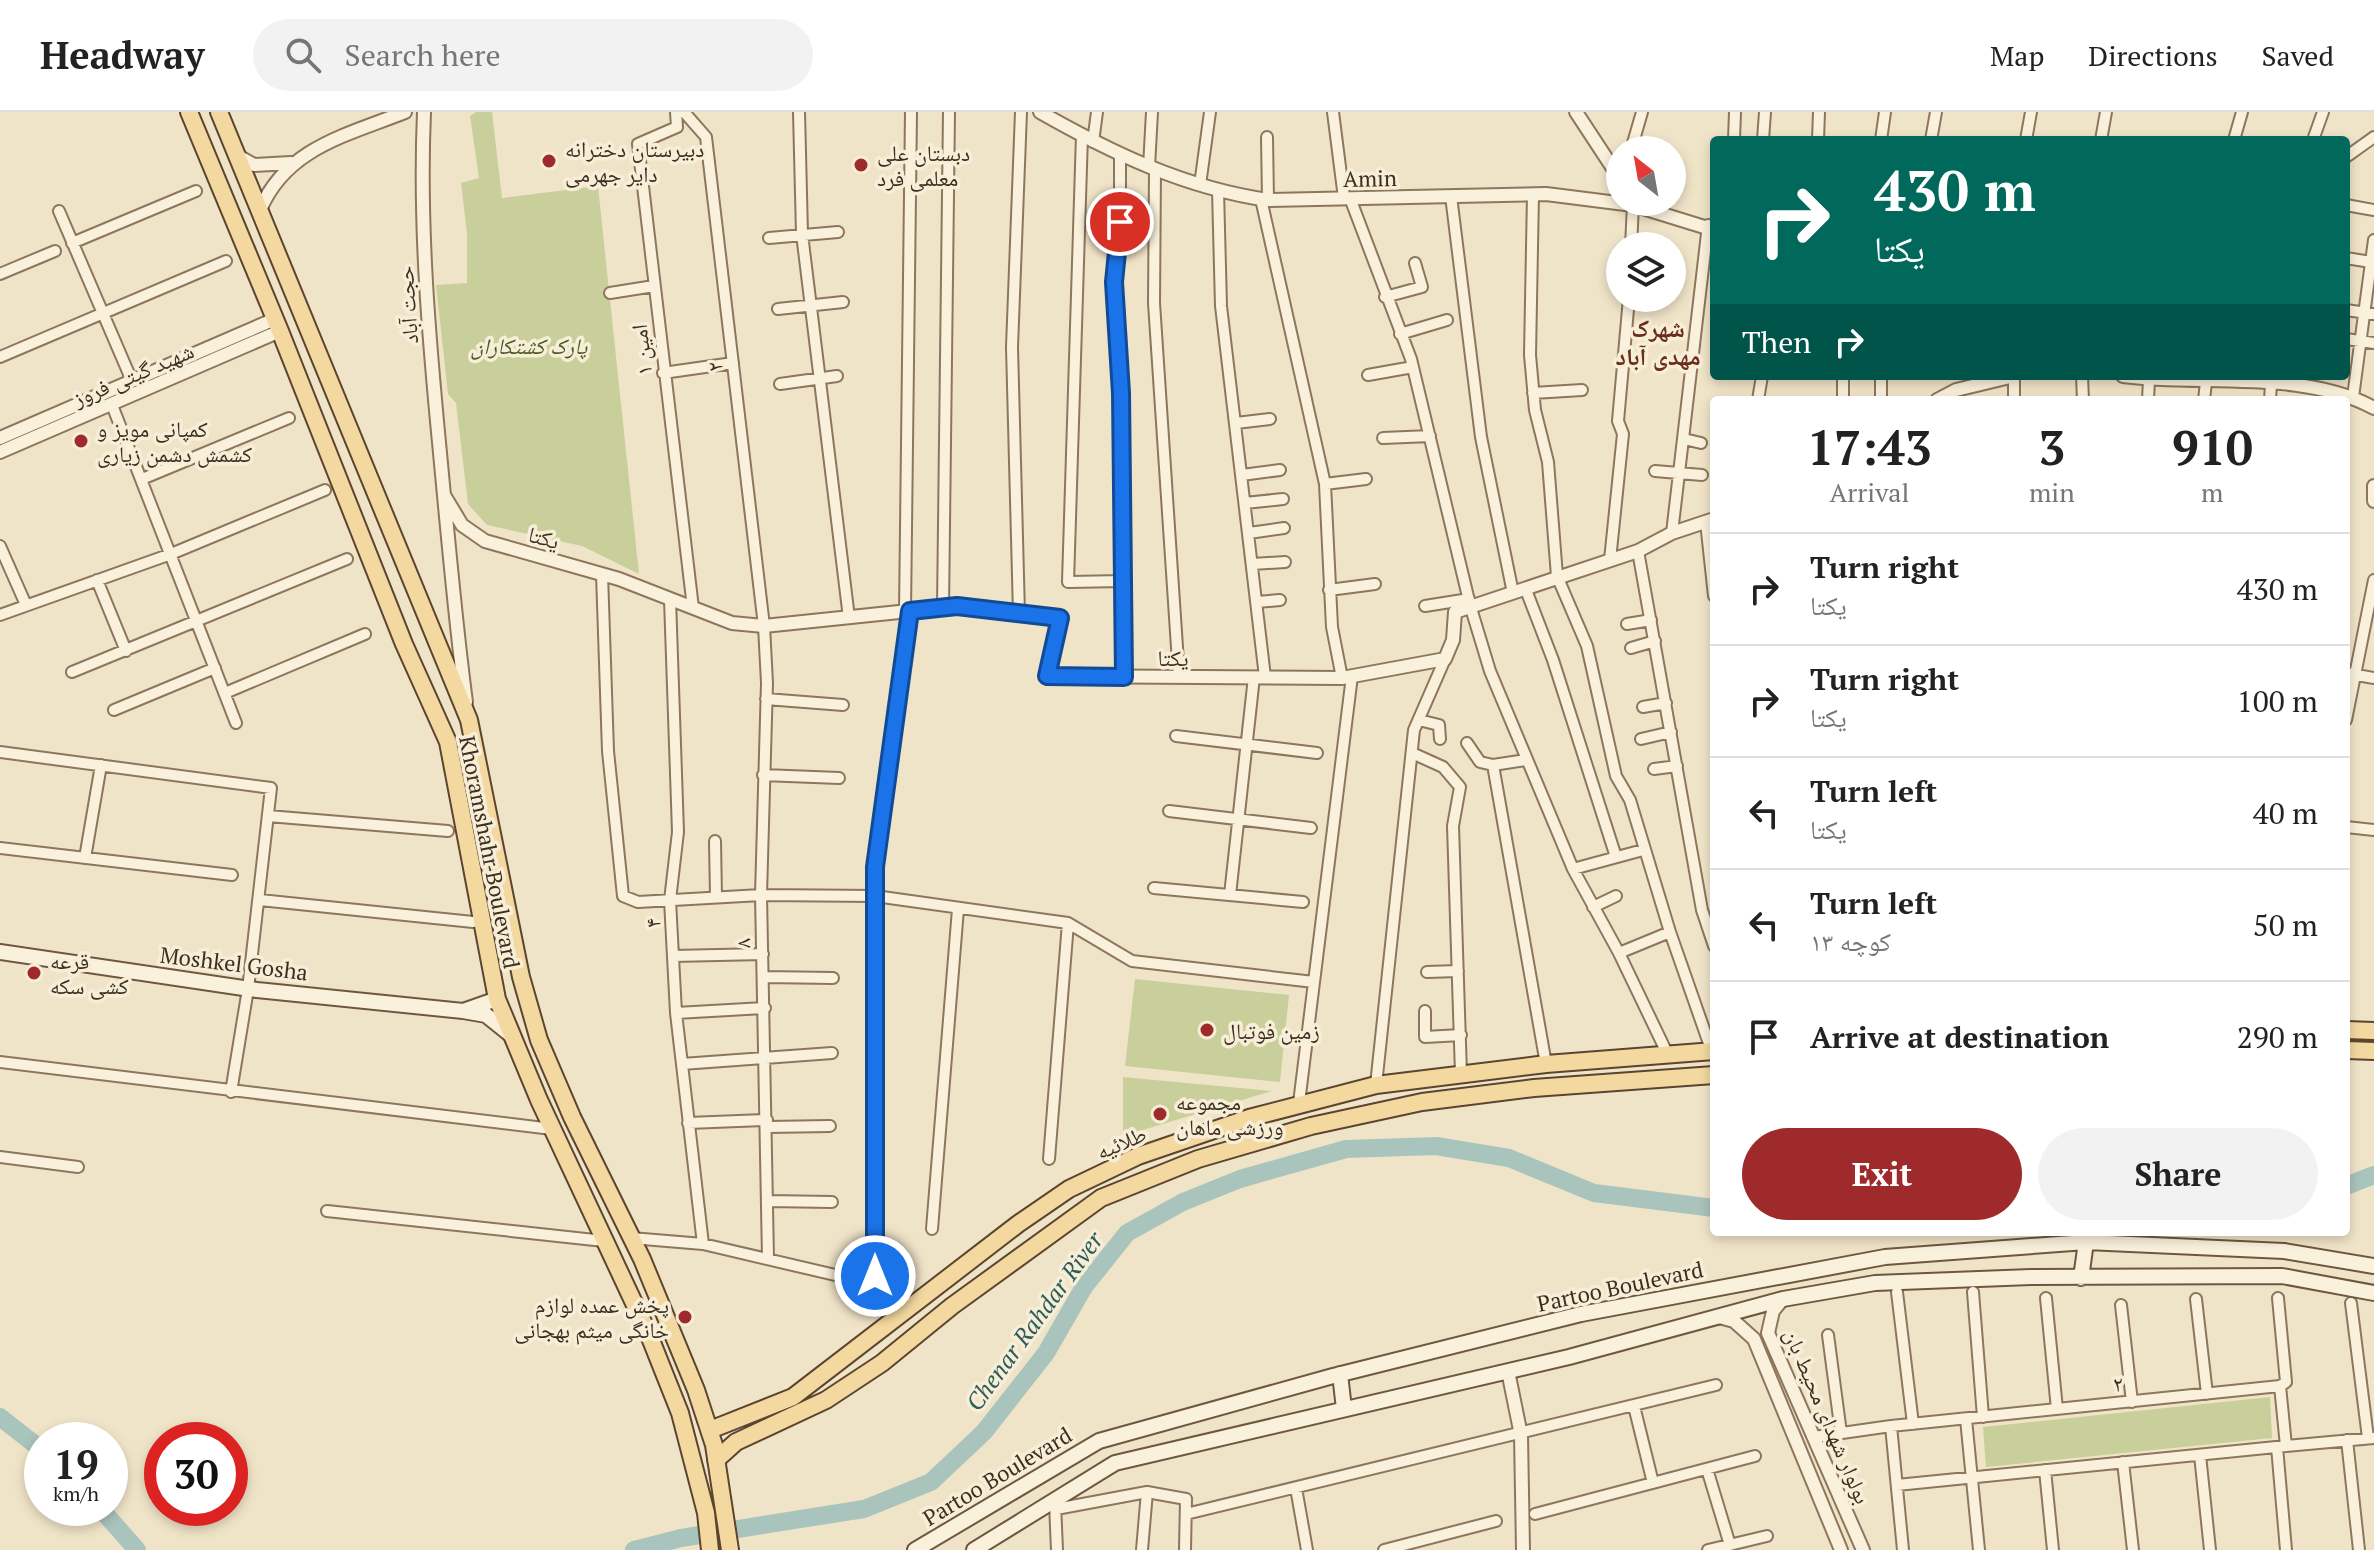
<!DOCTYPE html>
<meta charset="utf-8">
<style>
:root{--surface:#fff;--page:#f2f2f2;--text:#222;--muted:#767676;--line:#e0e0e0;--accent:#9e2a2b}
body{margin:0;font-family:"PT Serif","Noto Naskh Arabic",serif;background:var(--page);color:var(--text);height:100vh;display:flex;flex-direction:column;font-size:30px;white-space:nowrap}
*{box-sizing:border-box;margin:0}
p{font-size:26px;color:var(--muted)}
.icon{flex:none;width:44px;height:44px;fill:none;stroke:currentColor;stroke-width:2;stroke-linecap:round;stroke-linejoin:round}
.map{position:relative;flex:1;overflow:hidden}
.sheet{position:absolute;left:1710px;top:284px;width:640px;height:840px;display:flex;flex-direction:column;background:var(--surface);border-radius:8px;box-shadow:0 4px 12px #0003}
.sheet>*{flex:none}
.banner{position:absolute;left:1710px;top:24px;width:640px;height:244px;border-radius:8px;box-shadow:0 4px 12px #0003;background:#00695c;color:#fff;overflow:hidden}
.needle{width:52px;rotate:329deg}
.controls{position:absolute;left:1606px;top:24px;display:grid;gap:16px}
.controls a{display:grid;place-items:center;width:80px;height:80px;border-radius:50%;background:var(--surface);box-shadow:0 4px 12px #0003;font-size:40px}
.speed{position:absolute;left:24px;top:1310px;display:flex;gap:16px;font-size:40px;font-weight:700;text-align:center}
.speed>*{display:grid;place-content:center;width:104px;height:104px;border-radius:50%;background:var(--surface);box-shadow:0 4px 12px #0003;line-height:1}
.speed small{font-size:20px;font-weight:400}
.speed .limit{border:12px solid #d22;background:#fff;color:#111}
.pin{position:absolute;display:grid;place-items:center;width:68px;height:68px;color:#fff;margin:-34px;border:4px solid #fff;border-radius:50%;box-shadow:0 2px 8px #0007}
.me{position:absolute;width:88px;margin:-44px;rotate:0deg;stroke-linejoin:round;filter:drop-shadow(0 0 6px #0008)}
.turn{display:flex;align-items:center;gap:28px;height:168px;padding:0 32px;font-size:36px}
.turn .icon{width:104px;height:104px;stroke-width:2.5}
.turn b{display:block;font-size:56px;line-height:68px}
.then{display:flex;align-items:center;height:76px;padding:0 32px;background:#0003;gap:16px;font-size:30px}
.eta{display:flex;justify-content:space-evenly;align-items:center;height:136px;text-align:center}
.eta b{font-size:48px;font-weight:800;line-height:56px}
.primary-button{display:flex;gap:16px;margin-top:auto;padding:16px 32px}
.primary-button a{flex:1;height:92px;border-radius:48px;background:var(--accent);color:#fff;font-size:32px;font-weight:800;line-height:92px;text-align:center}
.primary-button a+a{background:var(--page);color:var(--text)}
ul{padding:0;list-style:none}
li{display:flex;align-items:center;gap:24px;height:112px;padding:0 32px;border-top:2px solid var(--line)}
li div{flex:1}
li b{display:block;font-size:30px}
li em{font-style:normal}
header{display:flex;align-items:center;gap:48px;box-sizing:border-box;height:112px;padding:0 40px;background:var(--surface);border-bottom:2px solid var(--line)}
header strong{font-size:38px}
nav{display:flex;gap:44px;margin-inline-start:auto;font-size:28px}
.search{width:560px;height:72px;background:var(--page);display:flex;align-items:center;gap:20px;box-sizing:border-box;padding:0 28px;border-radius:44px;color:var(--muted);font-size:30px}
.map>svg:first-child{display:block}
.green{fill:#c9cf9b}
.lines{fill:none;stroke-linecap:round;stroke-linejoin:round}
.river{stroke:#a9c4bc;stroke-width:18}
.minor-casing{stroke:#8d765c;stroke-width:14}
.tertiary-casing{stroke:#8d765c;stroke-width:16}
.secondary-casing{stroke:#6f573f;stroke-width:18}
.primary-casing{stroke:#5b4430;stroke-width:20}
.minor{stroke:#faf1dc;stroke-width:10}
.tertiary{stroke:#faf1dc;stroke-width:12}
.secondary{stroke:#faf1dc;stroke-width:14}
.primary{stroke:#f3d9a0;stroke-width:16}
.route-casing{stroke:#114b97;stroke-width:20}
.route{stroke:#1a73e8;stroke-width:14}
.poi-dot{fill:#9e2a2b;stroke:#f7eed8;stroke-width:3}
.labels{text-anchor:middle;dominant-baseline:central;stroke-width:7;stroke-linejoin:round;paint-order:stroke}
.poi-label{font-size:22px;fill:#3d2e20;stroke:#f7eed8;text-anchor:start}
.street-label{font-size:22px;fill:#3d2e20;stroke:#f7eed8}
.park-label{font-size:22px;font-style:italic;fill:#4d5a26;stroke:#f7eed8}
.neighbourhood-label{font-size:24px;font-weight:bold;fill:#6b2e1e;stroke:#f7eed8}
.water-label{font-size:24px;font-style:italic;fill:#2f5d5a;stroke:#f7eed8}
</style>
<header>
<strong>Headway</strong>
<div class="search"><svg class="icon" aria-label="search" viewBox="0 0 24 24"><circle cx="10" cy="10" r="6"/><path d="M15 15l6 6"/></svg>Search here</div>
<nav><a>Map</a><a>Directions</a><a>Saved</a></nav>
</header>
<div class="map">
<svg width="2374" height="1438" viewBox="0 0 2374 1438">
<rect width="100%" height="100%" fill="#f0e4c8"/>
<path class="green" d="M476,0H492L502,86L598,74L639,462L582,434L487,413L468,392L456,291L448,282L436,173L467,171V121L461,71L479,66L470,4Z
M1135,867L1289,883L1280,970L1125,954Z
M1123,965L1272,979L1123,1024Z
M2270,1285L2272,1326L1986,1355L1983,1315Z"/>
<g class="lines">
<path class="river" d="M2346,1074L2374,1063
M0,1305L42,1338
M100,1396L137,1438
M634,1438L681,1426L864,1397L931,1370L984,1320L1046,1241L1084,1175L1127,1121L1183,1090L1240,1067L1346,1037L1436,1034L1509,1046L1594,1081L1714,1096"/>
<defs>
<path id="minor" d="M676,0L677,15L638,32L693,496
M684,0L706,25L764,514L767,571L761,783L768,1146
M799,0L802,122L849,506
M1333,0L1344,86
M1082,23L1068,470L1123,469
M1267,25L1268,88
M1734,28L1735,0
M1763,28L1765,0
M1818,28L1819,0
M1881,28L1885,0
M1931,28L1936,0
M2026,28L2031,0
M2101,28L2106,0
M2234,28L2242,0
M2313,28L2323,0
M1093,30L1097,0
M1631,38L1642,0
M1120,43V110L1114,170L1121,281L1124,565
M2346,45L2374,25
M1149,55L1152,0
M1155,58L1154,191L1179,565
M1200,73L1210,0
M1218,78L1221,194L1265,565
M1533,82L1530,243L1535,298L1548,350L1557,464L1587,534L1616,664L1630,688L1670,820L1712,940
M1451,84L1481,325L1513,481
M1350,86L1411,247L1470,493L1490,559L1573,757L1619,841L1668,943
M1261,87L1325,372L1332,515L1342,566
M2346,93L2374,98
M59,99L132,269
M769,126L838,120
M72,131L196,79
M1631,134L1633,93
M2346,146L2371,150
M0,162L55,139
M610,181L654,174
M1385,185L1422,175L1415,151
M778,197L843,190
M2346,198L2374,202
M1400,222L1447,208
M2346,227L2374,231
M0,245L226,149
M663,261L733,251
M1368,263L1413,255
M2082,264L2083,288
M780,272L837,264
M1533,281L1582,278
M2353,285L2374,128
M1758,288L1762,264
M1843,288V264
M1881,288V264
M2014,288V266
M2148,288L2149,267
M2204,288L2206,270
M2270,288L2271,272
M112,293L236,611
M1236,311L1270,307
M1383,326L1430,324
M1684,327L1701,331
M1655,359L1702,363
M1242,363L1280,358
M142,367L289,306
M1325,372L1366,367
M1245,391L1283,387
M1706,410L1714,484
M1249,421L1284,416
M1672,421L1708,113
M0,434L26,493
M1638,439L1702,798L1714,834
M1610,448L1623,322L1618,309L1629,186
M1252,452L1285,450
M602,462L608,639L623,784L638,790L761,783L875,784L1068,811L1132,849L1314,870
M97,468L126,539
M1329,478L1375,472
M1526,478L1553,548L1616,745
M670,487L678,720L670,788L676,901L703,1132
M1257,490L1280,488
M1425,494L1469,487
M943,496L949,0
M905,500L911,0
M1019,502L1012,235L1021,0
M0,503L171,442L325,378
M1627,512L1651,508
M1631,536L1655,529
M72,560L347,447
M2346,561L2374,566
M225,581L365,522
M766,587L843,593
M1643,595L1666,591
M114,598L215,556
M1419,608L1439,613L1440,627
M2346,608L2374,468
M1176,624L1317,641
M1641,627L1671,620
M1467,631L1480,650L1493,653
M0,640L271,676L248,877L231,980
M1412,641L1443,655L1460,675L1453,714L1461,962
M1526,648L1493,653L1546,952
M1654,657L1677,654
M763,663L839,666
M1169,699L1311,716
M268,704L448,719
M2346,715L2374,718
M715,729L716,785
M0,736L232,763
M85,746L101,653
M1573,757L1643,738
M1154,776L1303,790
M1230,783L1254,565
M260,788L473,810
M1593,795L1616,784
M1619,841L1670,820
M673,844L763,842
M1427,860L1458,859
M764,865L833,866
M1425,899V925L1461,923
M676,901L765,896
M0,950L552,1017
M682,952L832,941
M1376,973L1414,618L1445,547
M1299,991L1352,564
M688,1011L767,1008
M767,1015L830,1014
M0,1045L78,1055
M1049,1047L1068,811
M768,1089L832,1090
M327,1099L604,1129
M932,1117L958,797
M631,1126L703,1132L865,1170L872,1169L875,1164V755L910,499
M1897,1180L1913,1312
M1973,1180L1983,1305
M2046,1186L2057,1297
M2278,1186L2286,1270L2280,1274
M2196,1187L2207,1282
M2351,1191L2368,1326
M2121,1193L2132,1290
M1828,1223L1841,1321
M1634,1294L1653,1371
M1966,1307L1979,1438
M1891,1314L1903,1438
M1814,1325L1891,1314L2280,1274L2286,1334L2374,1326
M2347,1328L2359,1438
M2277,1335L2286,1438
M2200,1343L2210,1438
M2123,1350L2133,1438
M1707,1357L1730,1433
M2045,1358L2053,1438
M1897,1373L2286,1334
M1296,1376L1307,1438
M1055,1391L1057,1438
M1056,1397L1147,1380L1186,1387L1185,1438
M1186,1402L1716,1273
M1535,1402L1755,1344
M1142,1438L1147,1380
M1384,1438L1496,1409
M1708,1438L1767,1424"/>
<path id="tertiary" d="M424,0C419,115 429,227 440,341C448,425 455,507 466,590
M1040,0C1112,41 1185,76 1268,88L1546,82L1633,93L1714,118
M1576,0L1620,67
M238,44L254,53L291,51
M260,98C286,36 347,23 405,0
M2123,264C2202,274 2303,257 2374,296
M1937,288L1956,278L2014,264
M0,326L275,207
M0,340L280,219
M2374,374V389
M444,383L462,413L485,429L619,467L732,511L764,514L957,494L1060,506L1047,564L1342,566L1445,547L1453,528L1455,500L1638,439L1672,421L1714,407
M1783,1187L1773,1199L1768,1221L1863,1438
M1719,1205L1734,1209L1754,1227L1841,1438
M1508,1259L1521,1323L1523,1438"/>
<path id="secondary" d="M0,840L257,878L463,899
M497,887L463,899L486,903L511,923
M2081,1166L2086,1130
M1340,1262L1344,1297
M915,1438L1099,1329L1333,1264L1581,1202L1885,1145L2086,1130L2284,1139L2374,1154
M974,1438L1115,1351L1569,1245L1783,1187L1875,1171L2031,1165L2282,1164L2374,1181"/>
<path id="primary" d="M189,0L280,219L404,532L448,630L497,887L539,988L649,1223L680,1301L706,1401L710,1438
M219,0L469,608L521,865L539,928L572,1005L642,1147L696,1278L714,1333L730,1438
M2346,918L2374,919
M2346,938L2374,939
M710,1318L793,1285L1018,1112L1069,1077L1138,1044L1249,1006L1376,973L1546,952L1714,939
M716,1348L736,1330L826,1288L882,1251L952,1194L1101,1086L1198,1047L1311,1014L1422,990L1534,976L1714,963"/>
</defs>
<use href="#minor" class="minor-casing"/>
<use href="#tertiary" class="tertiary-casing"/>
<use href="#secondary" class="secondary-casing"/>
<use href="#primary" class="primary-casing"/>
<use href="#minor" class="minor"/>
<use href="#tertiary" class="tertiary"/>
<use href="#secondary" class="secondary"/>
<use href="#primary" class="primary"/>
</g>
<g class="lines">
<defs>
<path id="route" d="M875,1164V755L910,499L957,494L1060,506L1047,564L1124,565L1121,281L1114,170L1120,110"/>
</defs>
<use href="#route" class="route-casing"/>
<use href="#route" class="route"/>
</g>
<g class="poi-dot">
<circle cx="549" cy="49" r="8"/>
<circle cx="861" cy="53" r="8"/>
<circle cx="81" cy="329" r="8"/>
<circle cx="34" cy="861" r="8"/>
<circle cx="1207" cy="918" r="8"/>
<circle cx="1160" cy="1002" r="8"/>
<circle cx="685" cy="1205" r="8"/>
</g>
<g class="labels">
<g class="poi-label">
<text x="565" y="36">دبیرستان دخترانه<tspan x="565" dy="25">دایر جهرمی</tspan></text>
<text x="877" y="40">دبستان علی<tspan x="877" dy="25">معلمی فرد</tspan></text>
<text x="97" y="316">کمپانی مویز و<tspan x="97" dy="25">کشمش دشمن زیاری</tspan></text>
<text x="50" y="848">قرعه<tspan x="50" dy="25">کشی سکه</tspan></text>
<text x="1223" y="918">زمین فوتبال</text>
<text x="1176" y="989">مجموعه<tspan x="1176" dy="25">ورزشی ماهان</tspan></text>
<text x="669" y="1192" text-anchor="end">پخش عمده لوازم<tspan x="669" dy="25">خانگی میثم بهجانی</tspan></text>
</g>
<g class="street-label">
<text transform="translate(1370 66) rotate(-1)">Amin</text>
<text transform="translate(407 193) rotate(-94)">حجت آباد</text>
<text transform="translate(641 238) rotate(-96)">امین ۱</text>
<text transform="translate(714 255) rotate(-97)">۲</text>
<text transform="translate(133 262) rotate(-23)">شهید گیتی فروز</text>
<text transform="translate(544 425) rotate(16)">یکتا</text>
<text x="1173" y="545">یکتا</text>
<text transform="translate(490 740) rotate(79)">Khoramshahr Boulevard</text>
<text transform="translate(652 811) rotate(-93)">۴</text>
<text transform="translate(742 831) rotate(-92)">۸</text>
<text transform="translate(234 851) rotate(7)">Moshkel Gosha</text>
<text transform="translate(1121 1030) rotate(-23)">طلائیه</text>
<text transform="translate(1620 1174) rotate(-12)">Partoo Boulevard</text>
<text transform="translate(2118 1271) rotate(-6)">۲</text>
<text transform="translate(1828 1304) rotate(67)">بولوار شهدای محیط بان</text>
<text transform="translate(997 1364) rotate(-31)">Partoo Boulevard</text>
</g>
<g class="park-label">
<text x="529" y="233">پارک کشتکاران</text>
</g>
<g class="neighbourhood-label">
<text x="1658" y="216">شهرک<tspan x="1658" dy="28">مهدی آباد</tspan></text>
</g>
<g class="water-label">
<text transform="translate(1034 1209) rotate(-54)">Chenar Rahdar River</text>
</g>
</g>
</svg>
<div class="controls">
<a><svg class="needle" viewBox="-14 -14 28 28"><path d="M0-13l5 13h-10z" fill="#e53935"/><path d="M0 13l5-13h-10z" fill="#767676"/></svg></a>
<a><svg class="icon" aria-label="layers" viewBox="0 0 24 24"><path d="M12 4l9 5-9 5-9-5zM3 14l9 5 9-5"/></svg></a>
</div>
<div class="speed"><div>19<small>km/h</small></div><div class="limit">30</div></div>
<div class="pin" style="left:1120px;top:110px;background:#d93025"><svg class="icon" aria-label="arrive" viewBox="0 0 24 24"><path d="M6 21V4h12l-3 4 3 4H6"/></svg></div>
<svg class="me" style="left:875px;top:1164px" viewBox="-20 -20 40 40"><circle r="17" fill="#1a73e8" stroke="#fff" stroke-width="3"/><path d="M0-11L8 9 0 5-8 9z" fill="#fff"/></svg>
<div class="banner">
<div class="turn"><svg class="icon" aria-label="right" viewBox="0 0 24 24"><path d="M7 20v-9h11M14 6l5 5-5 5"/></svg><div><b>430 m</b>یکتا</div></div>
<div class="then">Then<svg class="icon" aria-label="right" viewBox="0 0 24 24"><path d="M7 20v-9h11M14 6l5 5-5 5"/></svg></div>
</div>
<section class="sheet">
<div class="eta">
<div><b>17:43</b><p>Arrival</p></div>
<div><b>3</b><p>min</p></div>
<div><b>910</b><p>m</p></div>
</div>
<ul>
<li><svg class="icon" aria-label="right" viewBox="0 0 24 24"><path d="M7 20v-9h11M14 6l5 5-5 5"/></svg><div><b>Turn right</b><p>یکتا</p></div><em>430 m</em></li>
<li><svg class="icon" aria-label="right" viewBox="0 0 24 24"><path d="M7 20v-9h11M14 6l5 5-5 5"/></svg><div><b>Turn right</b><p>یکتا</p></div><em>100 m</em></li>
<li><svg class="icon" aria-label="left" viewBox="0 0 24 24"><path d="M17 20v-9H6M10 6l-5 5 5 5"/></svg><div><b>Turn left</b><p>یکتا</p></div><em>40 m</em></li>
<li><svg class="icon" aria-label="left" viewBox="0 0 24 24"><path d="M17 20v-9H6M10 6l-5 5 5 5"/></svg><div><b>Turn left</b><p>کوچه ۱۳</p></div><em>50 m</em></li>
<li><svg class="icon" aria-label="arrive" viewBox="0 0 24 24"><path d="M6 21V4h12l-3 4 3 4H6"/></svg><div><b>Arrive at destination</b></div><em>290 m</em></li>
</ul>
<div class="primary-button"><a>Exit</a><a>Share</a></div>
</section>
</div>
